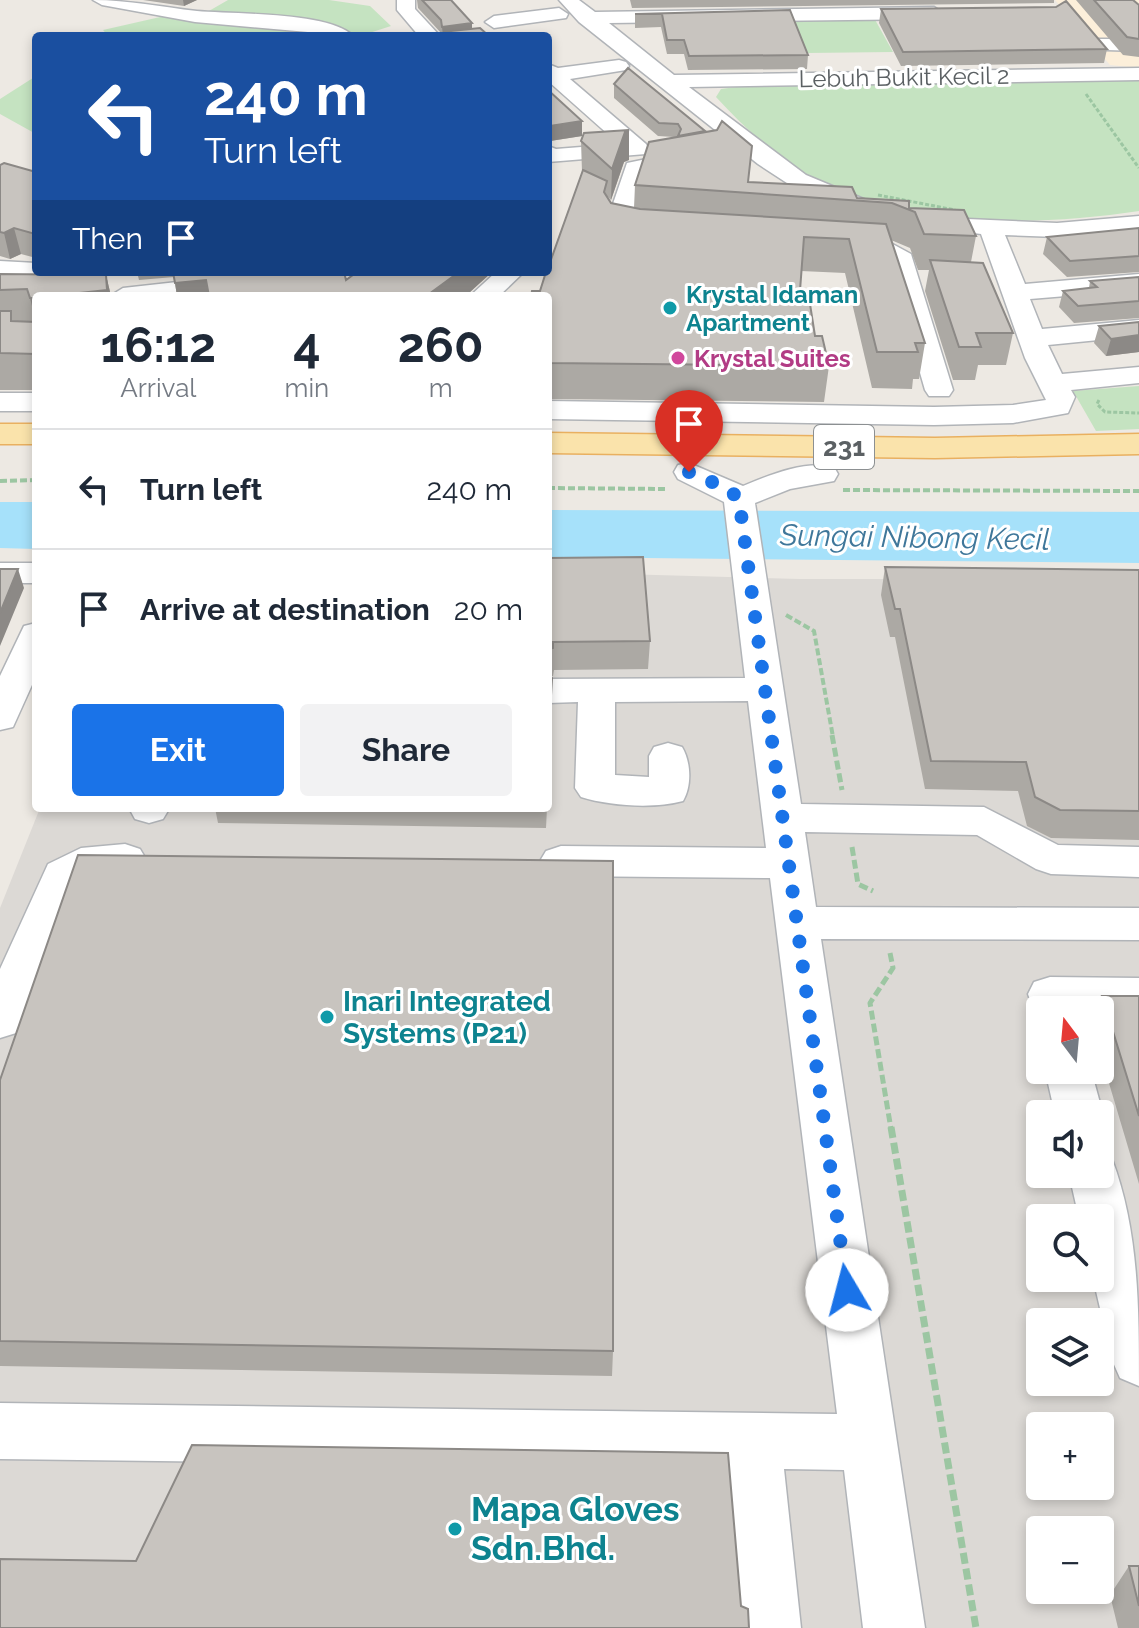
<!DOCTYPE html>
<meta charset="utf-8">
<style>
:root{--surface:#fff;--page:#f2f2f3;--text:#1f2937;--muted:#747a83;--line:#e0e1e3;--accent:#1a73e8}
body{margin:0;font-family:Raleway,sans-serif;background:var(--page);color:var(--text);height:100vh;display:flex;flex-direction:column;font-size:30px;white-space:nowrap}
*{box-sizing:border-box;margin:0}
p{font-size:26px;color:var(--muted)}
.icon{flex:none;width:44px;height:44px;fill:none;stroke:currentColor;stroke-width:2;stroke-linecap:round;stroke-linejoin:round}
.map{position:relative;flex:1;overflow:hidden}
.panel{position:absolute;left:32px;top:292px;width:520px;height:520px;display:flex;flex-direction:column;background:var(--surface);border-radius:8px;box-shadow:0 4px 12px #0003}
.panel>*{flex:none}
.guide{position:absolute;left:32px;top:32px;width:520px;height:244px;border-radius:8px;box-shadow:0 4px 12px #0003;background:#1a4fa0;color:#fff;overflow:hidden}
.needle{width:52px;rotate:344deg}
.tools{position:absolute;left:1026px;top:996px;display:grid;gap:16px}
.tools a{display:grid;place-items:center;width:88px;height:88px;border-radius:8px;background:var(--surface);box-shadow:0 4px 12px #0003;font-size:40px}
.pin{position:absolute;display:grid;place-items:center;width:68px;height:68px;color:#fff;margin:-82px -34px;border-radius:50% 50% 50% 0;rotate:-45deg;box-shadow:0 0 8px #0007}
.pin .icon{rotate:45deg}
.me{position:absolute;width:88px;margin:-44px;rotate:352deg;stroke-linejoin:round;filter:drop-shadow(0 0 6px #0008)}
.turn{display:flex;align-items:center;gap:28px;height:168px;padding:0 40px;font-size:36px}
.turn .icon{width:104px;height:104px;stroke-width:2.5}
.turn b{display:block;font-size:56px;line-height:68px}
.then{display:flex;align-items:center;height:76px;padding:0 40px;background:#0003;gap:16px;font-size:30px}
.eta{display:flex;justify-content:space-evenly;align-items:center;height:136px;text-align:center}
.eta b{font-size:48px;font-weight:700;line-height:56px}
.primary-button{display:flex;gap:16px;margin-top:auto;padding:16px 40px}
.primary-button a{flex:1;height:92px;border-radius:8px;background:var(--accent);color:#fff;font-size:32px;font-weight:700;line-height:92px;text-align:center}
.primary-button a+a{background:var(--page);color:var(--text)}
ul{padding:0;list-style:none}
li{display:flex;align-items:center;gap:24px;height:120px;padding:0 40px;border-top:2px solid var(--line)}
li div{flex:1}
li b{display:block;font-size:30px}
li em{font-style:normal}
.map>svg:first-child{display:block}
.commercial{fill:#fcefda}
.industrial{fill:#dcd9d5;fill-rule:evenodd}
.green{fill:#c5e3c1}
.water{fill:#a6e1fa}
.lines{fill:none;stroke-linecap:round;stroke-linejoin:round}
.minor-casing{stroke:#b1b4b8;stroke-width:3}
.major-casing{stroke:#e9b060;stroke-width:3}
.path-far3{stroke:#9cc6a2;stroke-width:3;stroke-dasharray:4 2;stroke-linecap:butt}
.path-far2{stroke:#9cc6a2;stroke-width:4;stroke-dasharray:7 3;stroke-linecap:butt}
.path-far1{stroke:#9cc6a2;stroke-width:5;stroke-dasharray:9 4;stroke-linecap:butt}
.path{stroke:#9cc6a2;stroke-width:7;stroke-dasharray:11 5;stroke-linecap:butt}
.minor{fill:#fff;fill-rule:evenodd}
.major{fill:#fae3ab;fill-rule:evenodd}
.wall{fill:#aca9a4}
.shaded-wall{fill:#8c8986}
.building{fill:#c8c4bf;stroke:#8c8986;stroke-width:2}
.route{stroke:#1a73e8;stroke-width:14;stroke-dasharray:0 25.2}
.culture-dot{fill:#0f9aa8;stroke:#fff;stroke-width:3}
.hotel-dot{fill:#d1479c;stroke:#fff;stroke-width:3}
.labels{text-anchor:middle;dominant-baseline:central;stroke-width:6;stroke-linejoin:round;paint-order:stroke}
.far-street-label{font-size:24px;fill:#5b6063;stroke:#fff}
.far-culture-label{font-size:24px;font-weight:bold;fill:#0d838f;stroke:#fff;text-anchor:start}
.far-hotel-label{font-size:24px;font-weight:bold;fill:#b23c85;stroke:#fff;text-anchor:start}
.shield{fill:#fff;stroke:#8c9092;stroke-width:2}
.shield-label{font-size:26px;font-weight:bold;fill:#5b6063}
.culture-label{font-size:28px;font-weight:bold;fill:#0d838f;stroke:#fff;text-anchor:start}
.water-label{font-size:30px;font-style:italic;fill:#3f779a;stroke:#fff}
.near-culture-label{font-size:34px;font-weight:bold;fill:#0d838f;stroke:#fff;text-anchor:start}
</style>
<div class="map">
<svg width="1139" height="1628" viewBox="0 0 1139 1628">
<rect width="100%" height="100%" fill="#ede9e3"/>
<path class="commercial" d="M1055,0H1139V68L1110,65Z"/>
<path class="industrial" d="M548,572L800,579H1139V1628H0V908L40,808H548ZM1040,1010H1100V1070H1040ZM1040,1114H1100V1174H1040ZM1040,1218H1100V1278H1040ZM1040,1322H1100V1382H1040ZM1040,1426H1100V1486H1040ZM1040,1530H1100V1590H1040Z"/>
<path class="green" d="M228,0H329L370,6L391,26L360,36H108L103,30L169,15L195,19Z
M791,16H873L893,52L807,53Z
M36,76V134L0,114V99Z
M1139,80V211C1041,226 910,229 820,182C781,161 746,130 716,97L721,89L751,85Z
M1139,386V429L1096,431L1073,391Z"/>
<path class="water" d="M0,502H36V549L0,548Z
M548,510L1139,512V563L548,557Z"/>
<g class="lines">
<defs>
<path id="minor" d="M93,0C129,0 161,7 197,11C230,14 331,12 353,36L195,22L102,5Z
M397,0H415V9L440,36H419L397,10Z
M559,0H579L595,12L934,7L943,13L934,19L609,23L674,75L1139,68V80L689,87L806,175L866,200L870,205L858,212L790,185L758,164L579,22Z
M559,8L568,14L566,18L494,28L485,22L494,16Z
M1081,39H1139V51L1074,49L1071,45Z
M619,60L626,62L629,66L626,70L570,79L646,144L649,149L646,154L548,162V146L556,149L619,144L548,81V64L558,68Z
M695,149L703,151L706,156L703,161L645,173L630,223L659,229L662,234L659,239C640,244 617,239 606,224L627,163Z
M1139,216V230L1057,237L1005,235L1025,284L1139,274V290L1030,299L1042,329L1139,320V336L1048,345L1062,374L1139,367V383L1071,390L1075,397L1068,413L1013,423L934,425L548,419V401L934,407L1013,405L1046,400L1025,358L981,234L959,231L956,226L968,219L1057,223Z
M842,238L887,241L911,254L953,390L949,396H929L925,390L887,258L833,250L830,245L833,240Z
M0,261L36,263V272H84L71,280L0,277Z
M267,272H348L335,280L192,296H110L123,288Z
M496,272H524L499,296H470Z
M0,393H36V411H0Z
M689,463L743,486C770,475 805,460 834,467L838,474L834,481L790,489L755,503L801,804L984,807L1058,845L1139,847V877L1051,874L1036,869L977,835L805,832L816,907L1139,908V940L821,939L925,1628H863L844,1470L784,1469L801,1628H739L726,1468L0,1459V1403L837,1414L770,878L561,876L546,871L540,861L546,851L561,846L766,848L748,701L615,702V775L649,777V756L654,747L668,743L682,747C691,762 692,786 683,801C654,809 610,806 581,797L575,788L578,702L548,703V679L745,678L724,502L678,479L674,472L678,465Z
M0,563H36V583H0Z
M36,623V676L13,727L0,730V676L24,626Z
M129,808H169V809L163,819L149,823L135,819Z
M125,844L140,849L146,859L140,869L91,877L80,884L23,1020L16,1033L0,1038V969L48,864L81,848Z
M1050,977L1139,978V1012L1040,1010L1038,1023L1028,994L1034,982Z
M1045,1070H1091L1103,1114L1100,1120V1114H1055Z
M1100,1155L1112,1159C1139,1230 1139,1309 1139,1386L1120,1378L1112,1360L1093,1278H1100V1218H1079L1069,1174H1100Z"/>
<path id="major" d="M0,424H36V444H0Z
M548,433L935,438L1139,434V454L935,458L548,453Z"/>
</defs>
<use href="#minor" class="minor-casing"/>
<use href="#major" class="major-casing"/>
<path class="path-far3" d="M1086,94L1139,168
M878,195L955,210
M1099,400L1097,404L1105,412L1139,413"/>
<path class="path-far2" d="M0,481L36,480
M548,488L667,489
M843,490L1139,491
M786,615L814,631L833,737"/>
<path class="path-far1" d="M832,735L842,790
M852,847L858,884L873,891
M890,953L893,968L870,1003L891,1129"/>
<path class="path" d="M891,1127L976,1628"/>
<use href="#minor" class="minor"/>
<use href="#major" class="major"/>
</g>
<path class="wall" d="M143,0H197L184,6Z
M417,0H451L472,23V29L489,36H442V34L418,8Z
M630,0H1054V3L632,8Z
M1076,0H1133L1139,5V57L1123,55Z
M881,9L1107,49L1104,63L901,66L879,23Z
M790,10L808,55L807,69L688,70L684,54H667L661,27L635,28V14Z
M628,68L749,182L857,198L909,201V208L976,236L971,262L1013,333L1006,365H978L975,380H953L925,291L929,270H918L910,248L891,240L925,343L919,379H913L912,389L872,388L845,273L801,271L799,304L829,366L824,402L548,399V296L540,291L582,172L581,141L629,130V160L624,162L611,200L607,196L611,203L634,208L635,185L674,137L658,136L614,98V84Z
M548,90L582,136L550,141L548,139Z
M0,165L36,172V258L21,254L10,259L0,256Z
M1139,228V272L1067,277L1043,254L1047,237Z
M137,272H344L346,280L357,272H492L470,292V294L512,296H177L174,277L139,280Z
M0,274L106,275L111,296H36V390H0Z
M1139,277V318L1074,323L1059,307L1063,291L1089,288L1090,281Z
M1139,322V352L1106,356L1094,343L1099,326Z
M548,558L650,641L648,669L554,670L553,676L549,677L552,706L548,783Z
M885,567L1139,570V840L1051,838L1027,826L1018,791L925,789L895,637H890L881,595Z
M215,808H547L546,828L218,823Z
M1102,996H1139V1184L1100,1053V1010H1097Z
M0,1080L613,1351L612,1376L0,1366Z
M1129,1566H1139V1628H1118L1110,1595Z"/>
<path class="shaded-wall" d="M183,0H197L184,6Z
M472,23V36L451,31V36H443L442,27Z
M582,121V136L550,141V126Z
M629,130V160L624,162L611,200L612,169L625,132Z
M14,228L21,254L10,259L4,233Z
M459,272H492L470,292V296L429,294Z
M106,275L111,296H52Z
M206,280L209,296H177L175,283Z
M30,298H36V322Z
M1139,335V352L1106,356L1111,339Z
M18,569L24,588L0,646V613Z
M552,678V706L548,783V747Z"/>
<path class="building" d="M422,0H451L472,23L442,27L441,20Z
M1094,0H1133L1139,5V39L1127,37Z
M1066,1L1107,49L903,52L881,9L1056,7Z
M790,10L808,55L689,56L684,40H667L662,14H635Z
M480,28L489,36H456L451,31Z
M628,68L705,131L678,136L681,129L678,124L659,123L614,84Z
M548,90L582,121L550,126L548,124Z
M722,121L752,146L748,182L852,187L857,198L909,201V208L964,210L976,236L924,234L915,212L892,203L635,185L649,142L717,130Z
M629,130L625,132L612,169L581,141L584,133Z
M4,163L36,172V233L35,234L14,228L4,233L0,232V165Z
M583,170L607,181L604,192L611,203L640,209L886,224L925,343H915L918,352H877L849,239L804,237L799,304H810L815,336H822L829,366L548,363V296H531L532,291H540L546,272H548V268Z
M1139,228V256L1070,261L1047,237Z
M930,260L983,263L1013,333H976L981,347H959Z
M173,272H344L346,280L357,272H459L429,294L512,295V296H209L206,280L175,283Z
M0,274L106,275L107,290L52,296H36V298H30L27,289L0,290Z
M1139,277V301L1078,306L1063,291L1097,287L1090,281Z
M0,311H11V321L36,322V354L0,353Z
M1139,322V335L1111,339L1099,326Z
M643,557L650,641L553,642V648L548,649V558Z
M885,567L1139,570V811L1060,810L1035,797L1026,762L931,761L900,609H895Z
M0,569H18L0,613Z
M548,676L552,678L548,747Z
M78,855L613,861V1351L0,1341V1080Z
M1102,996H1139V1116Z
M192,1445L728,1453L741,1606L748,1609L749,1628H0V1559L136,1561Z
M1129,1566H1139V1606Z"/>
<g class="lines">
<path class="route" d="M689,472L728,489L739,499L847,1290"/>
</g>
<g class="culture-dot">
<circle cx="670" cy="308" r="8"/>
<circle cx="327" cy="1017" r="8"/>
<circle cx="455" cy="1529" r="8"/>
</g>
<circle class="hotel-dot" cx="678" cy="358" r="8"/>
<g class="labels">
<g class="far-street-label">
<text transform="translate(904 77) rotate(-1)">Lebuh Bukit Kecil 2</text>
</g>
<g class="far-culture-label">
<text x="686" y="294">Krystal Idaman<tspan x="686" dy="28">Apartment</tspan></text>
</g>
<g class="far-hotel-label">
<text x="694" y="358">Krystal Suites</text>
</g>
<rect class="shield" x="814" y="425" width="60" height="44" rx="6"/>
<g class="shield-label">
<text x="844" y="447">231</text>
</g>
<g class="culture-label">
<text x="343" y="1001">Inari Integrated<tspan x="343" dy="32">Systems (P21)</tspan></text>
</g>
<g class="water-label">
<text transform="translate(915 537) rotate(1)">Sungai Nibong Kecil</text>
</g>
<g class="near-culture-label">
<text x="471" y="1509">Mapa Gloves<tspan x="471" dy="39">Sdn.Bhd.</tspan></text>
</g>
</g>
</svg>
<div class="tools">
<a><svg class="needle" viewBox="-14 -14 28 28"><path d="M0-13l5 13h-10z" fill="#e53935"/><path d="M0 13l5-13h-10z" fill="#747a83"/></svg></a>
<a><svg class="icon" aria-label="sound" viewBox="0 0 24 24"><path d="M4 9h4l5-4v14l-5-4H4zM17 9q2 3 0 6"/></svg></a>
<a><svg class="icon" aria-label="search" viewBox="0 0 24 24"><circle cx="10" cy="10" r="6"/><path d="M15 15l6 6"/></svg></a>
<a><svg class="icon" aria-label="layers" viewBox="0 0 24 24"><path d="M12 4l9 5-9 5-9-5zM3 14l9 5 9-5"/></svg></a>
<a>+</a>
<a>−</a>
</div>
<div class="pin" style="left:689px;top:472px;background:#d93025"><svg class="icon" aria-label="arrive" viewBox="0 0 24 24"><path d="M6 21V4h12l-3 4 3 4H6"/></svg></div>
<svg class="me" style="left:847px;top:1290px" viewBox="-20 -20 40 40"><circle r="19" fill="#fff"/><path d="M0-13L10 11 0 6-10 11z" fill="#1a73e8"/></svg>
<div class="guide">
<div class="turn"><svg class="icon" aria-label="left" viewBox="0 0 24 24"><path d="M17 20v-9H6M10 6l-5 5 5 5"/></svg><div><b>240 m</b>Turn left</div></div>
<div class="then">Then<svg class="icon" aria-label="arrive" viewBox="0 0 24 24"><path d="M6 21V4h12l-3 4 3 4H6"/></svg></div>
</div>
<section class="panel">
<div class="eta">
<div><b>16:12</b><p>Arrival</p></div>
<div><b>4</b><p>min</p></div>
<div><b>260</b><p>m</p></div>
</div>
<ul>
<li><svg class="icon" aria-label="left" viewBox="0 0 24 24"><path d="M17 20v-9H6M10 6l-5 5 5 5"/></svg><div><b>Turn left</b></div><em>240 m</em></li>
<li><svg class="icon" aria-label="arrive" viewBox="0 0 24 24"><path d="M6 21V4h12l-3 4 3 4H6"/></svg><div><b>Arrive at destination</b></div><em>20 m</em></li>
</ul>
<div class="primary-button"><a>Exit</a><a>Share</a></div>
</section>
</div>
